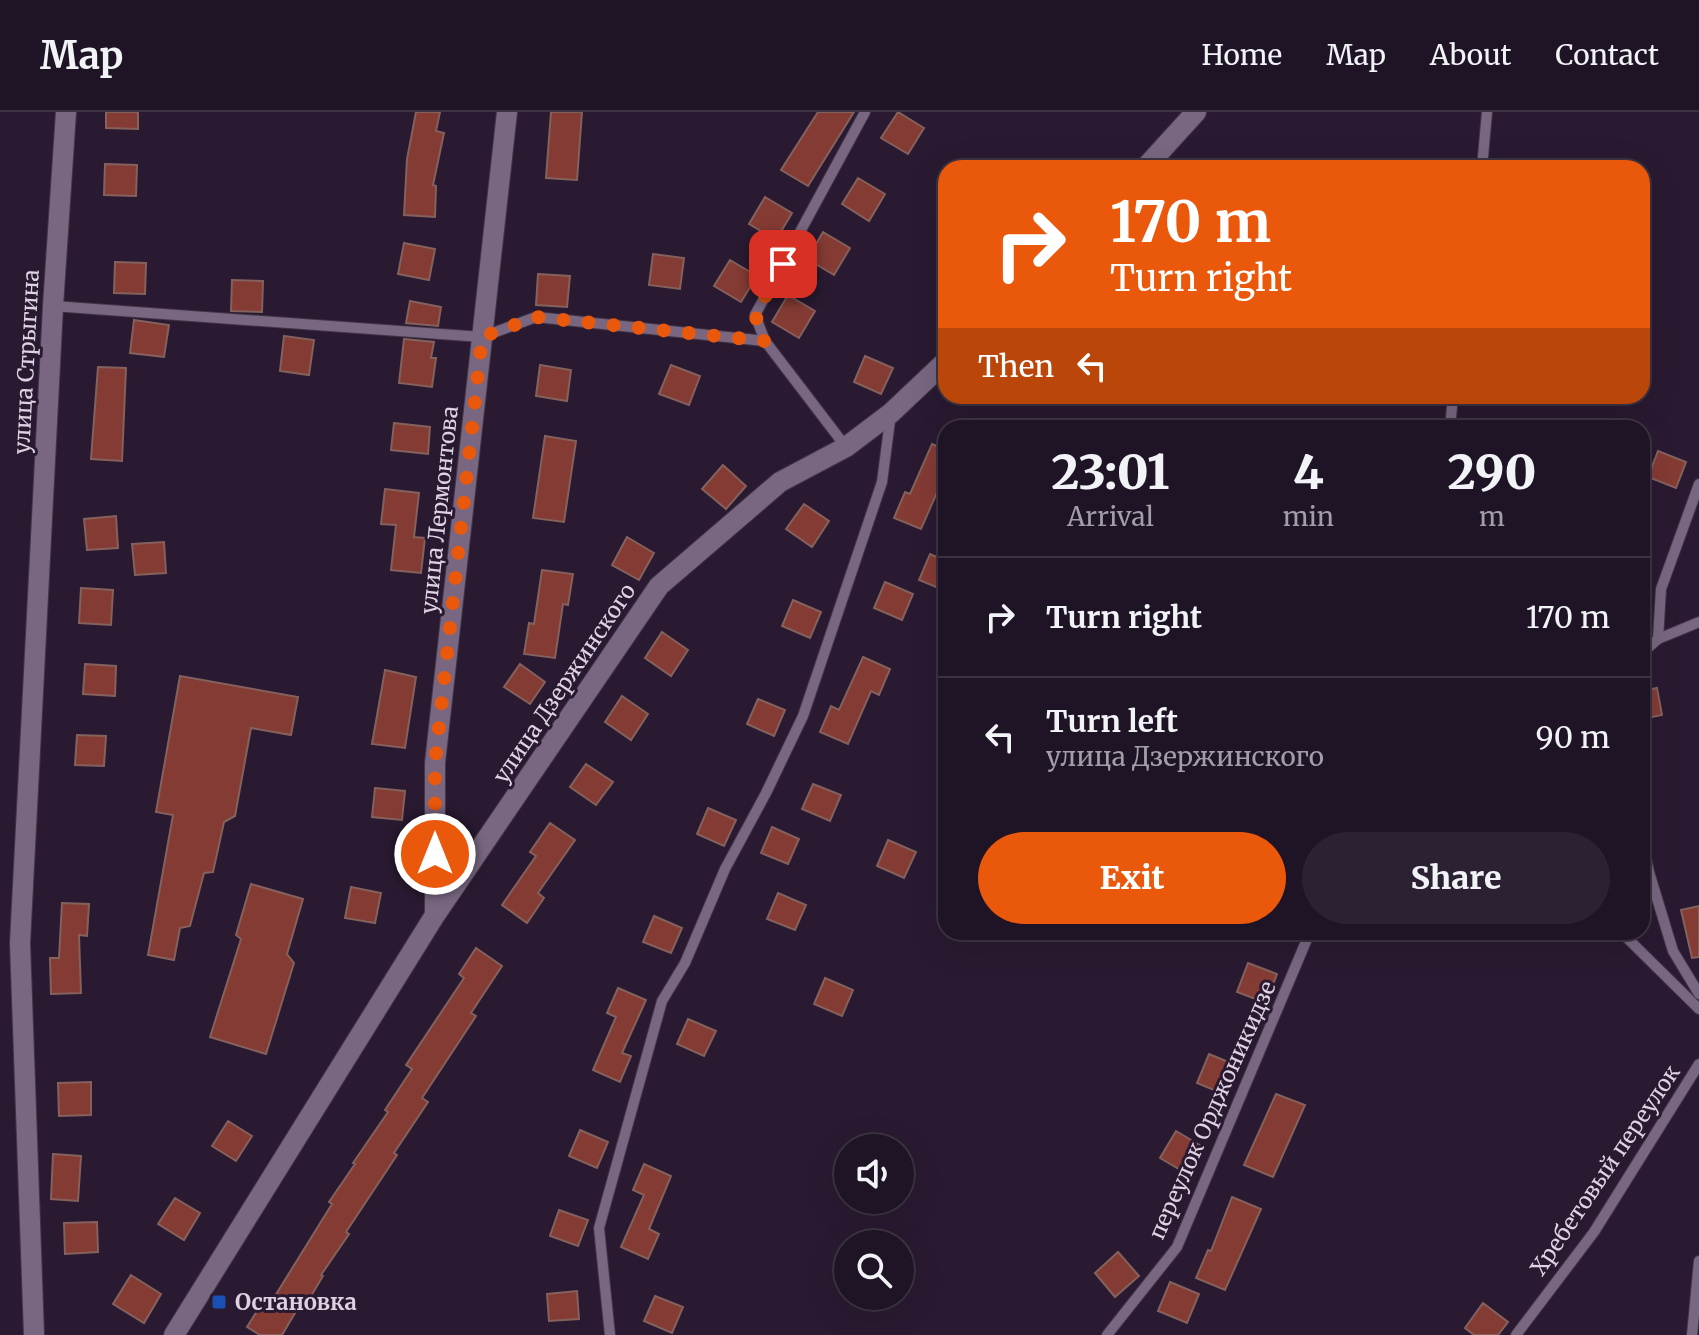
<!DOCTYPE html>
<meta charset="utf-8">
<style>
:root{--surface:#1f1425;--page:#2c2132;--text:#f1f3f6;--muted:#a19ea7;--line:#3c3342;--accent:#ea580c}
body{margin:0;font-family:Merriweather,serif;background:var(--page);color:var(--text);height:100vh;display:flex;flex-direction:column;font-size:30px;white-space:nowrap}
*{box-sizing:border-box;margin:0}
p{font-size:26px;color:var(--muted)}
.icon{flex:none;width:44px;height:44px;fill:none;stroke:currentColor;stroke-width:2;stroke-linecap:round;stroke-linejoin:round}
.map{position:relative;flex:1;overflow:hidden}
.side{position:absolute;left:938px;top:308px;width:712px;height:520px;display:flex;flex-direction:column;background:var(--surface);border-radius:24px;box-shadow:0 8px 32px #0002,0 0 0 2px var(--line)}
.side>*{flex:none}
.top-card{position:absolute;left:938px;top:48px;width:712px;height:244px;border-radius:24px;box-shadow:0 8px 32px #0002,0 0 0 2px var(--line);background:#ea580c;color:#fff;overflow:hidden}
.tools{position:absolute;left:834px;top:1022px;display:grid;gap:16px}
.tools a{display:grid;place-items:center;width:80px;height:80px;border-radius:50%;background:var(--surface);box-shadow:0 8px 32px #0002,0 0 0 2px var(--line);font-size:40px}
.pin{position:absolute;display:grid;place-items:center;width:68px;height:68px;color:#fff;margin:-34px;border-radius:16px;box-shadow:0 4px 12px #0006}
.me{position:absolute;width:88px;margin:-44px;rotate:0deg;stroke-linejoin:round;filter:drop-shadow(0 0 6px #0008)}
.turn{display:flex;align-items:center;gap:28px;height:168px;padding:0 40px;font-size:36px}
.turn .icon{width:104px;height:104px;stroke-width:2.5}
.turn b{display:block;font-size:56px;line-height:68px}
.then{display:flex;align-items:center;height:76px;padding:0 40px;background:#0003;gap:16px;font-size:30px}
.eta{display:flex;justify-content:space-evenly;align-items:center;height:136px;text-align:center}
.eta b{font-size:48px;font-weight:800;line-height:56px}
.primary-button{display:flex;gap:16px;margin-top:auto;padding:16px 40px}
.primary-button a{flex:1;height:92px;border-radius:48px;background:var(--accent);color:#fff;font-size:32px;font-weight:800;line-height:92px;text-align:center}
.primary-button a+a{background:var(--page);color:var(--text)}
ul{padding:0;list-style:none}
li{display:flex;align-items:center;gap:24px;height:120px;padding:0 40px;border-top:2px solid var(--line)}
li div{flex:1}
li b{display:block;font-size:30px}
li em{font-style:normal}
header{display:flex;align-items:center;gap:48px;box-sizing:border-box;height:112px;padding:0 40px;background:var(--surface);border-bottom:2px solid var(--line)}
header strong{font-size:38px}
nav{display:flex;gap:44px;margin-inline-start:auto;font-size:28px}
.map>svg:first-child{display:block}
.building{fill:#843b34;stroke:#84615c;stroke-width:2}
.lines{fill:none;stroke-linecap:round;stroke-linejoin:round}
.service-casing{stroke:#433648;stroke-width:12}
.tertiary-casing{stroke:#433648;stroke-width:22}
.service{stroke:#796782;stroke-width:10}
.tertiary{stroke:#796782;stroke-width:20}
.route{stroke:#ea580c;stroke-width:14;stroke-dasharray:0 25.2}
.transit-dot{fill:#1a4fb4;stroke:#291a31;stroke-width:3}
.labels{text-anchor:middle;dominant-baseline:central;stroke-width:6;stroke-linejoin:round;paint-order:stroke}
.street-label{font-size:22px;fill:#ddd3e2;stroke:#291a31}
.poi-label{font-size:22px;font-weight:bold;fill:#ddd3e2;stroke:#291a31;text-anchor:start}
</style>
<header>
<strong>Map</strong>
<nav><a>Home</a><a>Map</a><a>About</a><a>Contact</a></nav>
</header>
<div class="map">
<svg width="1699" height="1223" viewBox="0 0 1699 1223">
<rect width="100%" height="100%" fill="#291a31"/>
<path class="building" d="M106,0H138V17L106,16Z
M416,0H440L436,19L444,21L433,73L436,74L435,105L404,103L407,47Z
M551,0H582L577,68L546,66Z
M818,0H854L808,74L781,58Z
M898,0L924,16L908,42L881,26Z
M105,52L137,53L136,84L104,83Z
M858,66L885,82L869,109L842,92Z
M765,85L792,101L776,128L749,112Z
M823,120L850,136L834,163L807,147Z
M404,131L435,137L429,168L398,162Z
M653,142L684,146L680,177L649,173Z
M730,148L757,164L741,190L714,174Z
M115,150L146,151L145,182L114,181Z
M538,162L570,164L567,195L536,193Z
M232,168L263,169L262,200L231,199Z
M788,183L815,199L799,226L772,210Z
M410,189L441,195L438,214L406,211Z
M134,208L169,213L164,245L130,241Z
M284,224L314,228L309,263L280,259Z
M404,227L434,230L431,246H436L432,275L399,271Z
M865,244L893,256L881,282L854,270Z
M540,253L571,258L567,289L536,284Z
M671,253L700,264L689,293L659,282Z
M98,255L126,256L122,349L91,347Z
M394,311L430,315L428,342L391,338Z
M545,324L576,329L564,410L533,406Z
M932,332L946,338V360L921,417L894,406L905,380L910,382Z
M1658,339L1686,350L1676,376L1648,365Z
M723,353L746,374L726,397L702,377Z
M385,377L419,381L414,425L425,426L421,461L391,458L396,413L381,412Z
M804,392L829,409L812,435L786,417Z
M116,404L118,436L87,438L84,407Z
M627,425L654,441L639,468L612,453Z
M164,430L166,461L135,463L132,432Z
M930,442L946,449V479L919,468Z
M542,458L573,462L568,493L563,492L555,546L524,542L529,511L534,512Z
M885,470L913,482L902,508L874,496Z
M81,476L113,478L111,513L79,511Z
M793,488L821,500L810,526L782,514Z
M662,520L688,538L671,564L645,546Z
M863,545L890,557L879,583L871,579L848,632L820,620L831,594L839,598Z
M85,552L116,554L115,584L83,582Z
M520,552L545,570L530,592L504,575Z
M385,558L416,565L405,636L372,632Z
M180,564L298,585L291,623L251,616L235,704L224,710L213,760L204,761L190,814L180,816L174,848L148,843L173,703L156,700Z
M1657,576L1662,603L1642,607V579Z
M622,584L648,602L631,628L605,610Z
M758,587L785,598L774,624L747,612Z
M77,623L106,624L104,654L75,653Z
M586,652L613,670L596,693L570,675Z
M813,672L841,683L830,709L802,697Z
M375,676L405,679L402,708L372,705Z
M708,696L736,708L724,734L697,722Z
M550,711L575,728L538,781L544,786L527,811L502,793L536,744L530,740Z
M772,715L799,727L788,752L761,741Z
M888,728L916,740L904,766L877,754Z
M251,772L303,787L287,842L294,851L266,942L210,925L241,827L236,823Z
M351,775L381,781L375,811L345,806Z
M778,781L806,793L795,818L767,807Z
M62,791L89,792L87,824L79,823L81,881L51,882L50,846H59Z
M1699,794V845L1692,846L1681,798Z
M654,804L682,816L671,841L643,830Z
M476,836L502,854L471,901L476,904L422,986L428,990L394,1041L397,1043L346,1120L349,1122L321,1163L323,1164L305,1194L301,1191L282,1223H260L247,1215L264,1188L270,1192L332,1092L329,1090L355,1052L353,1051L388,1000L385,998L412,957L406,953L464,866L459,862Z
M1248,851L1277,862L1266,891L1237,880Z
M825,866L853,878L842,904L814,892Z
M618,876L646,888L622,941L631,944L620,970L593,958L616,905L607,901Z
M688,907L716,919L704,944L677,932Z
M1209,942L1238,954L1226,983L1197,971Z
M91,970V1003L59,1004L58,971Z
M1276,982L1305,993L1273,1065L1244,1053Z
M228,1009L252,1024L236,1049L212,1034Z
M580,1018L608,1030L597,1056L569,1044Z
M1176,1019L1203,1035L1187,1062L1160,1046Z
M53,1042L81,1044L78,1089L51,1087Z
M644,1052L671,1064L649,1117L659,1122L648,1147L621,1135L644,1083L633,1078Z
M1232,1085L1261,1097L1225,1178L1196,1166L1208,1138L1211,1139Z
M175,1086L200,1101L184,1128L158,1112Z
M559,1098L588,1108L578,1134L550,1124Z
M97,1110L98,1140L65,1142L64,1111Z
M1118,1140L1139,1164L1115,1185L1095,1161Z
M131,1163L161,1182L144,1211L113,1192Z
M1170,1170L1199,1182L1187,1211L1158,1199Z
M577,1179L579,1207L549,1209L547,1182Z
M655,1184L683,1195L672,1221L644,1209Z
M1483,1191L1508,1210L1498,1223H1474L1465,1216Z"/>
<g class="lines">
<defs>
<path id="service" d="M1482,56L1487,0
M53,194L482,225L536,205L765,229
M1450,316L1453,284
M846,335L765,229L755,203L865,0
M1658,527L1661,477L1699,372
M1642,541L1658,527L1699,510
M1642,729L1649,760L1673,839L1699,882
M1621,820L1699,897
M610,1223L599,1116L662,889L685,851L725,757L766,681L803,604L882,370L891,301
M1107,1223L1177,1135L1310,820
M1516,1223L1594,1120L1699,952
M1692,1223L1699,1149"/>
<path id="tertiary" d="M1145,56L1196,0
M435,803V651L507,0
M34,1223L20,831L53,194L66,0
M174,1223L435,803L659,474L780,370L846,335L891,301L946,249"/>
</defs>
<use href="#service" class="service-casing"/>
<use href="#tertiary" class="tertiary-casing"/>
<use href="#service" class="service"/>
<use href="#tertiary" class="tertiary"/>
</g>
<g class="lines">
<path class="route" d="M435,742V651L482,225L536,205L765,229L755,203L783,152"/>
</g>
<rect class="transit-dot" x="211" y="1182" width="16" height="16" rx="4"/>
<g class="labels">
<g class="street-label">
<text transform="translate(26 250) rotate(-87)">улица Стрыгина</text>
<text transform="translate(439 398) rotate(-84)">улица Лермонтова</text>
<text transform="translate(564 571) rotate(-56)">улица Дзержинского</text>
<text transform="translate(1212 998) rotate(-66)">переулок Орджоникидзе</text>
<text transform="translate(1605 1058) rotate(-56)">Хребетовый переулок</text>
</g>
<g class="poi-label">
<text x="235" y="1190">Остановка</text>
</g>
</g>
</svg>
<div class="tools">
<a><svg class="icon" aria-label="sound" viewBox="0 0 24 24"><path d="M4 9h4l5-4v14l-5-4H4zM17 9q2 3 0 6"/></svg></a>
<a><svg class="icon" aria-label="search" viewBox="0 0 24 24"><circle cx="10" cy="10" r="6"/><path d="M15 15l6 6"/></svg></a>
</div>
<div class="pin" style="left:783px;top:152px;background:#d93025"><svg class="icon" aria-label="arrive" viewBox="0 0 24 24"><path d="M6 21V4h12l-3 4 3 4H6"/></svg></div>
<svg class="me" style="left:435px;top:742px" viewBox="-20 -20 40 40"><circle r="17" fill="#ea580c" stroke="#fff" stroke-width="3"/><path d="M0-11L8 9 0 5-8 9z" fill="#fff"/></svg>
<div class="top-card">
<div class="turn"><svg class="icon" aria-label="right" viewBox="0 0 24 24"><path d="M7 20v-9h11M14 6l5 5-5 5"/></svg><div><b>170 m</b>Turn right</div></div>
<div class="then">Then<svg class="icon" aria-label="left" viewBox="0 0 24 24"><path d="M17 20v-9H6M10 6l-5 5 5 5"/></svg></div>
</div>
<section class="side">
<div class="eta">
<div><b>23:01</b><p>Arrival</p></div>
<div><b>4</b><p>min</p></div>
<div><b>290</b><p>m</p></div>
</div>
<ul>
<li><svg class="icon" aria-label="right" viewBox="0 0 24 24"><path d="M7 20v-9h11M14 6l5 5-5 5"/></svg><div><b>Turn right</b></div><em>170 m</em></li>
<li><svg class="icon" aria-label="left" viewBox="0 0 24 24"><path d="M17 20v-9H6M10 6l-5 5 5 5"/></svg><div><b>Turn left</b><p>улица Дзержинского</p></div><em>90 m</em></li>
</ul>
<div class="primary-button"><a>Exit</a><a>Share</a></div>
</section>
</div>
